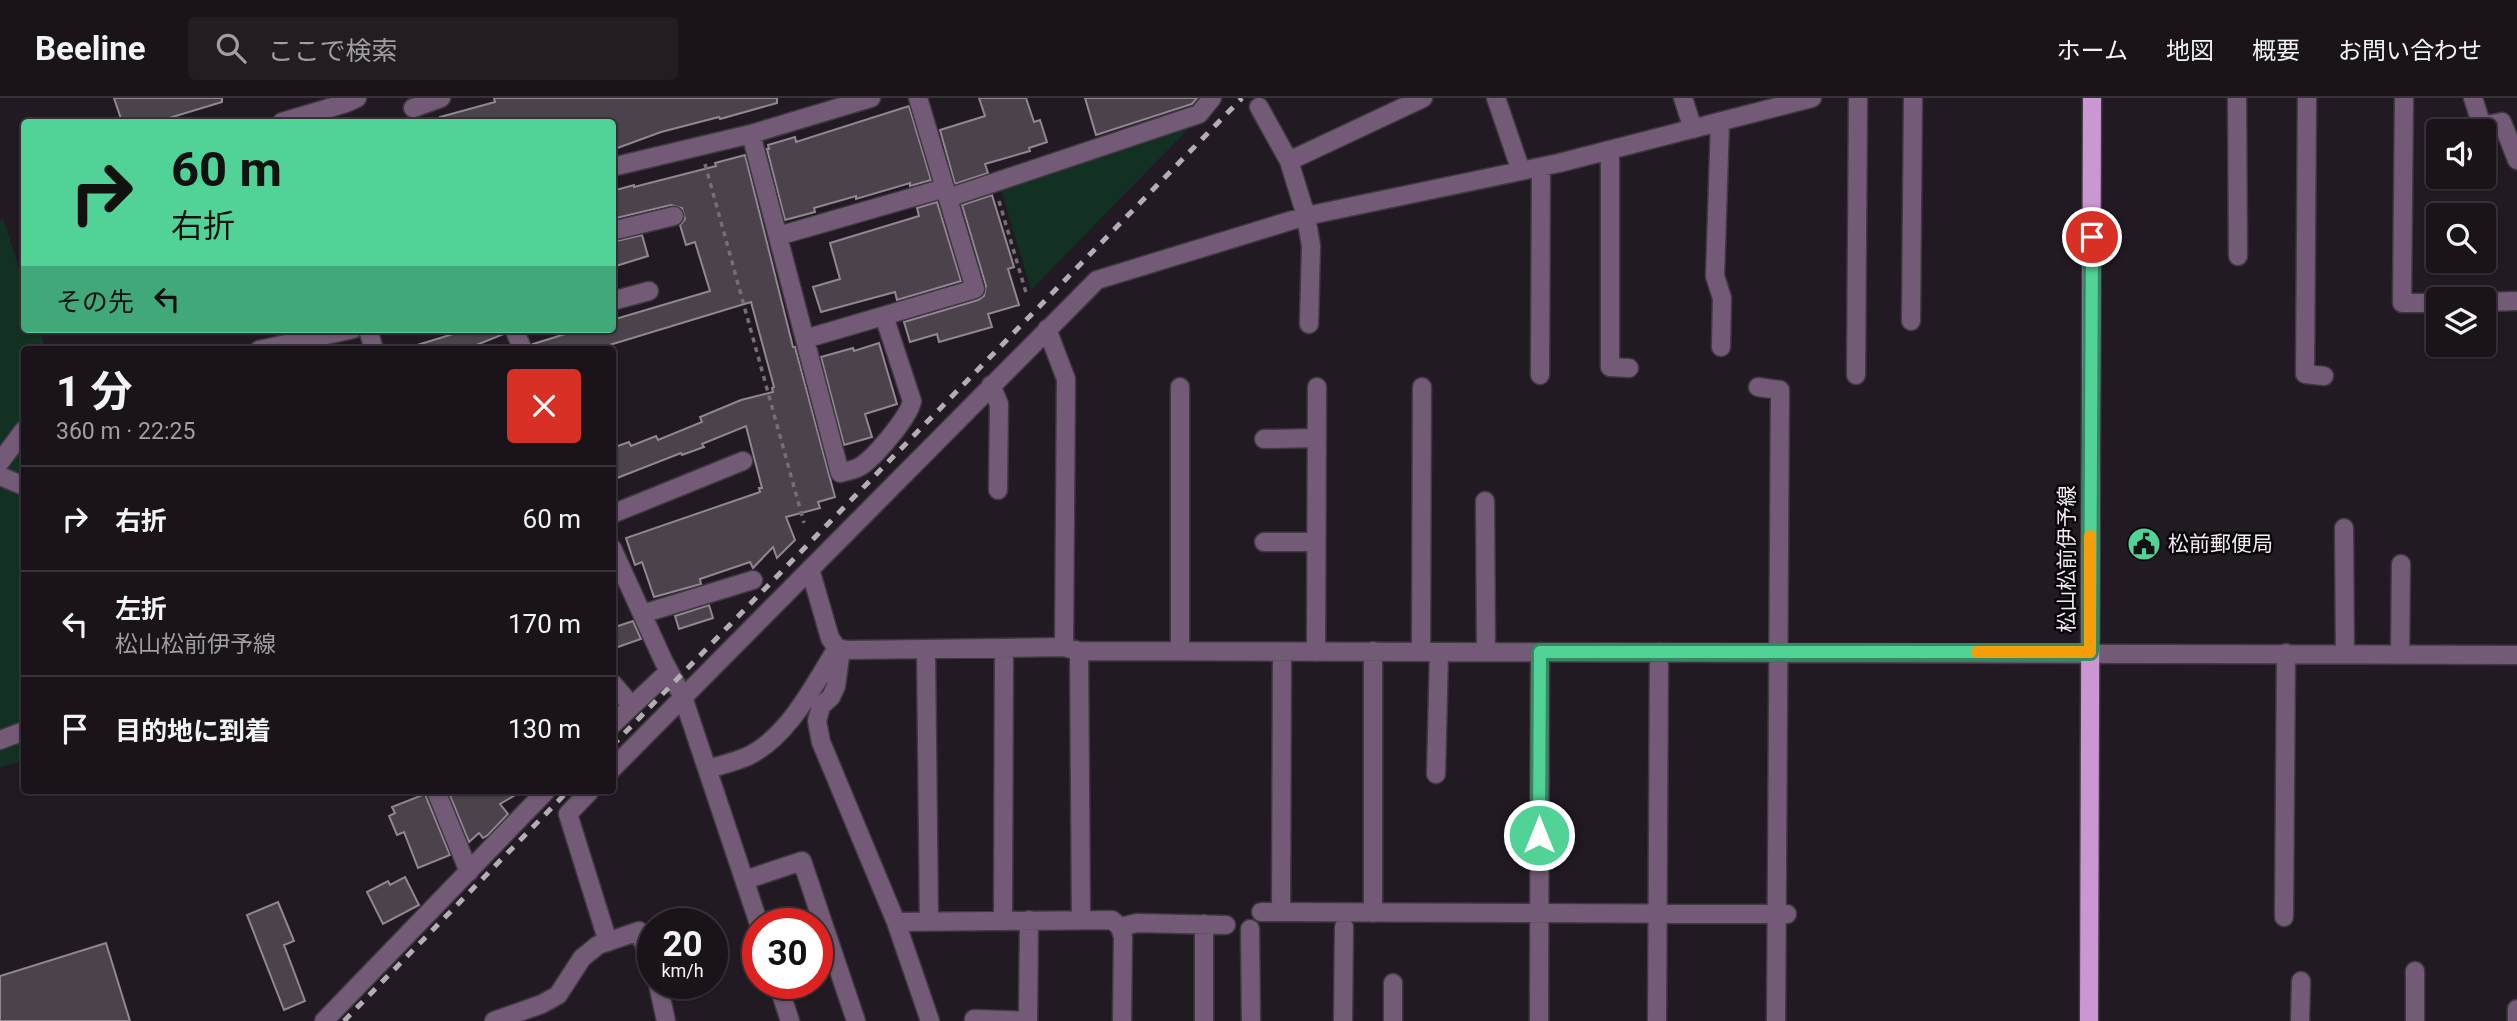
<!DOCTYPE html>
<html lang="ja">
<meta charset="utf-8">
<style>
:root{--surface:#1a141a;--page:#231d23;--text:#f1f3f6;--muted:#9f9ea2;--line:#383339}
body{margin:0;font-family:Roboto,"Noto Sans JP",sans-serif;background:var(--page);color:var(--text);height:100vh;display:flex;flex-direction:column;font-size:26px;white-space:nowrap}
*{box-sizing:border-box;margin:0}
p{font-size:23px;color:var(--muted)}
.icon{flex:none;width:38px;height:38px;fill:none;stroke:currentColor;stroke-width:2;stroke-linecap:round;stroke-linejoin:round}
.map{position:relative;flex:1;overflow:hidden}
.details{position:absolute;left:21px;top:248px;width:595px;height:448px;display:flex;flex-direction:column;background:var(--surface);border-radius:7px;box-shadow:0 2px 5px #0004,0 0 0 2px var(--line)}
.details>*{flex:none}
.top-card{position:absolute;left:21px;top:21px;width:595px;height:214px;border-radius:7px;box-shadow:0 2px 5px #0004,0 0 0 2px var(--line);background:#51d398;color:#111;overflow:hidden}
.fabs{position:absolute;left:2426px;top:21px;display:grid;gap:14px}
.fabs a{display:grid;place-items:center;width:70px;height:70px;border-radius:7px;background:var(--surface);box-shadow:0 2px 5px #0004,0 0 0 2px var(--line);font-size:35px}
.speed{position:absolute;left:637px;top:810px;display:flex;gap:14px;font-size:35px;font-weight:700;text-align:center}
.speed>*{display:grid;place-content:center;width:91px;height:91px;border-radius:50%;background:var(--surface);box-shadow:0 2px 5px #0004,0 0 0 2px var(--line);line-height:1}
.speed small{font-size:18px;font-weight:400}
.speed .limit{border:10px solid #d22;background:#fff;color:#111}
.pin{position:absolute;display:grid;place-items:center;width:60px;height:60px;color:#fff;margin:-30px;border:4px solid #fff;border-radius:50%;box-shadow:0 2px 7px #0007}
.me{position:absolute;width:77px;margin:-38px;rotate:0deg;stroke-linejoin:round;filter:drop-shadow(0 0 5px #0008)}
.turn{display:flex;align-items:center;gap:24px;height:147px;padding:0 35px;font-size:32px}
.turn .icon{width:91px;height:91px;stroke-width:2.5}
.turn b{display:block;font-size:49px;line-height:60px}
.then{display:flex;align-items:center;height:66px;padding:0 35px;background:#0003;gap:14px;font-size:26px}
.round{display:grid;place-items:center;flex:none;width:74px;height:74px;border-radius:7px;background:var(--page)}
.overview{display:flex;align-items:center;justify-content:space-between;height:119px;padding:0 35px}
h1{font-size:42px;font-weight:700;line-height:52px}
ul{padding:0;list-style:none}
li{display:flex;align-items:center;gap:21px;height:105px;padding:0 35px;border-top:2px solid var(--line)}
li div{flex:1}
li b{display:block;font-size:26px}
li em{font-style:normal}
header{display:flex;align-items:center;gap:42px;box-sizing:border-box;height:98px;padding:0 35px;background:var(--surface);border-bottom:2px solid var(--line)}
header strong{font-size:33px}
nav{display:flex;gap:38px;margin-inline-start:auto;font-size:24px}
.search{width:490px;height:63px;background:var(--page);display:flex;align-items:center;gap:18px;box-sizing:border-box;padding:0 24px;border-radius:7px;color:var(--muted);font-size:26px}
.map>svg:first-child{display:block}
.green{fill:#133122}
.building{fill:#4b424c;stroke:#918692;stroke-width:2}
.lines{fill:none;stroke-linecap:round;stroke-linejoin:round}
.minor-casing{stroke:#3f3840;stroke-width:21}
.major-casing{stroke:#3f3840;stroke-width:21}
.path{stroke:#756e76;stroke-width:3.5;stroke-dasharray:5 5;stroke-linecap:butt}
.minor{stroke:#735a76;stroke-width:18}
.major{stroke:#cb97d3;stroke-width:18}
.rail{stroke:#b4aeb4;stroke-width:5;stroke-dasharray:9 9;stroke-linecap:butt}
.route-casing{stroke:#358963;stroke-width:18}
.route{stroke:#51d398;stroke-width:12}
.slow{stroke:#f59e0b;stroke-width:12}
.labels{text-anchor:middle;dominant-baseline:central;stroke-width:5;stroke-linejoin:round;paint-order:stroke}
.poi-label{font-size:21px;fill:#f3edf3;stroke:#09060a;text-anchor:start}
.street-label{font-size:21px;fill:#f3edf3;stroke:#09060a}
</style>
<header>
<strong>Beeline</strong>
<div class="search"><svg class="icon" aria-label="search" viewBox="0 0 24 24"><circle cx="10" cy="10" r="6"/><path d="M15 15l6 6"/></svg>ここで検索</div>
<nav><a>ホーム</a><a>地図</a><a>概要</a><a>お問い合わせ</a></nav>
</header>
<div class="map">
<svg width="2517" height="923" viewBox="0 0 2517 923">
<rect width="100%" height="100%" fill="#221a23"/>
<path class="green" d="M1197,22L1031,192L1000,88Z
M3,121L24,186V231H39L46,252H24V663L0,669V123Z"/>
<path class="building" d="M114,0H222V4L156,24H122Z
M494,0H777V5L720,21L719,19L661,34L612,52V24H441L440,19L495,4Z
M979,0H1026L1034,24L1040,22L1047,44L1029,50L1030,53L985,66L988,75L955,86L940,32L985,18Z
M1085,0H1197L1192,6L1096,37Z
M909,8L931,82L910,88V85L856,101V98L814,110L815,114L785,122L767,51H769L768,47L795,39L796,44Z
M745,57L793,249H795L835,399L818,404L820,410L786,419L795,442L777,460L773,449L753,470L750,464L700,481L701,486L654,499L642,464L635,467L626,440L760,394L759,390H762L746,328L702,346L704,349L682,357L681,355L612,382V350L629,344L631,348L656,338L658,342L702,324L700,319L741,302L773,294L772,290L774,289L751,204L593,252H534L533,246L581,231H612V222L710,193L695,144L686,147L680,127L685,121L682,110L671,107L612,121V93L634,87V89L716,68L715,65Z
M992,97L1014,169L1008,171L1019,207L988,216L992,229L939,244L937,236L910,244L904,224L978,202L984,198L986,188L962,107Z
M937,104L961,183L897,202L895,194L821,214L813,189L840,181L830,145L919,118L917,110Z
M642,137L648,158L616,168L612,144Z
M469,231H503L504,236L464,252H414V248Z
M879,245L897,306L865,316L872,339L844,347L821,259L853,250L854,253Z
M709,507L713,520L679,531L675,518Z
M633,523L641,541L612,551V530Z
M448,693H522L500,706L508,716L488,737L483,740L479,735L469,744Z
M425,696L450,757L418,770L404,734L397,737L389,718L395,715L392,709Z
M405,779L419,807L383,826L367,794L388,783L390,787Z
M278,804L294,843L284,847L305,903L284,912L247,817Z
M106,845L130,923H0V878Z"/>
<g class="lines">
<defs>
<path id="minor" d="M1496,0L1521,73
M1683,0L1693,31
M2237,0L2238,158
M2307,0L2305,276L2324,278
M2404,0L2402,205H2438
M2473,0L2482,28L2502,24L2517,62
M1259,9L1289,63L1306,118L1311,148L1309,226
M413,10L441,0
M282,24L346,5L357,0
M1720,24L1715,178L1722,200L1721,249
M751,36L840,375C846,373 855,372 861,368C875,359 909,319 912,303L884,218
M1610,52V269L1629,270
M1289,63L1423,0
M612,69L751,36L871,0
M948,100L1199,16L1212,0
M612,133L674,118
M778,138L945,90
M612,203L649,193
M2483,204L2517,203
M1911,223L1913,0
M368,231L374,252
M514,231L523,252
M1047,231L1066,281L1064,549
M805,241L975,191L918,0
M259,252L353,231
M1540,277L1541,69
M1856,277L1858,0
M991,287L999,306L998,392
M1180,289V553
M1758,289L1780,292L1776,923
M1264,341L1317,340
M0,364L24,332
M0,378L24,388
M1485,403L1486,553
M612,416L743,363
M2344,430L2345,556
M1264,444H1316
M612,450L664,564L683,599L759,826
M810,471L830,540L837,550L848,552L1064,549L1079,553L2517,557
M642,516L753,482
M841,551L836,588L831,599L821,608L817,623L821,644L896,824L930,923
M926,551L929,824
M1079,553L1081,821
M1421,553L1422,289
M1316,554L1317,289
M2400,556L2401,466
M612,585L632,608
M612,627L669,573
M0,642L24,633
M612,671L1097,182L1306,118L1559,65L1812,0
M709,671C721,667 734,664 746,659C788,640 814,587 837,550
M1436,676L1439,554
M436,693L469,774
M590,693L568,716L608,844
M745,782L802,763L856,923
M1261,814L1787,816
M1281,814L1282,554
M1373,815V553
M2284,819L2286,555
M1003,822L1004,550
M896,824L1112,822L1120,829L1123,839L1122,923
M1204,826V923
M1120,829L1137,825L1226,827
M1250,831L1251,923
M2415,873V923
M1393,885V923
M658,886L666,923
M778,886L790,923
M974,921L1028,923L1029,822
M324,923L546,693
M494,923L542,906L558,897L582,860L598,847L639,833L653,870
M1343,923L1344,829
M1539,923L1540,554
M1657,923L1659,554
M2300,923L2301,883
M2517,923V911"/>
<path id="major" d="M2089,923L2092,0"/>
</defs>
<use href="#minor" class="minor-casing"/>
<use href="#major" class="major-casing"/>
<path class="path" d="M705,66L804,425
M999,103L1027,198"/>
<use href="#minor" class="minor"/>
<use href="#major" class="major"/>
<path class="rail" d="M612,648L1242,0
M344,923L568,693"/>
</g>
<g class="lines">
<defs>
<path id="route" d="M1539,737L1540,554H2090L2092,139"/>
</defs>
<use href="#route" class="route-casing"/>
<use href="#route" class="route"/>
<path class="slow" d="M1977,554H2090V438"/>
</g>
<defs>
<symbol id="civic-disc" viewBox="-11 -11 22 22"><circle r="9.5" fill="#51d398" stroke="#09060a"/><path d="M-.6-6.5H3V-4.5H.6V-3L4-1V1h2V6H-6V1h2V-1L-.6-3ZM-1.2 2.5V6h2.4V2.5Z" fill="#111"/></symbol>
</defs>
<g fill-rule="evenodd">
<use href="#civic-disc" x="2125" y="427" width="38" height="38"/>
</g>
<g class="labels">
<g class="poi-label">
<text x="2168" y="446">松前郵便局</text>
</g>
<g class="street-label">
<text transform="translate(2067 461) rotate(-90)">松山松前伊予線</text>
</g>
</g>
</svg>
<div class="fabs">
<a><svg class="icon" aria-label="sound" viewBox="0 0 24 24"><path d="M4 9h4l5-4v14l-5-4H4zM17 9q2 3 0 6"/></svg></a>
<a><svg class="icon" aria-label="search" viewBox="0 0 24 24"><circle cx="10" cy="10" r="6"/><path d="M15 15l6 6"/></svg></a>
<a><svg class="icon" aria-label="layers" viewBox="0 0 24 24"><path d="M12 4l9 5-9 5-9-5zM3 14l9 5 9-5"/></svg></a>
</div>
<div class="speed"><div>20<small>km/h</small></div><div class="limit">30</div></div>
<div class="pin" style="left:2092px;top:139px;background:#d93025"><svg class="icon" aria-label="arrive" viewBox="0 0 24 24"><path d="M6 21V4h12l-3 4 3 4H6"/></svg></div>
<svg class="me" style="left:1539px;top:737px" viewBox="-20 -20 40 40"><circle r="17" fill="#51d398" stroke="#fff" stroke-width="3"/><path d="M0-11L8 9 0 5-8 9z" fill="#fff"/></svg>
<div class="top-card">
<div class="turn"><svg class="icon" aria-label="right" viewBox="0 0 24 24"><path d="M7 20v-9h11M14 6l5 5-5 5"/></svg><div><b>60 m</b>右折</div></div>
<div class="then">その先<svg class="icon" aria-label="left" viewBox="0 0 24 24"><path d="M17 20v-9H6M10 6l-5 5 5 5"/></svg></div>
</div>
<section class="details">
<div class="overview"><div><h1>1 分</h1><p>360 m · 22:25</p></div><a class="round" style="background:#d93025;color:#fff"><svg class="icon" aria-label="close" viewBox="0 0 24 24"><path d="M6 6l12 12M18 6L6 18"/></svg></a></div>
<ul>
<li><svg class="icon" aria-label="right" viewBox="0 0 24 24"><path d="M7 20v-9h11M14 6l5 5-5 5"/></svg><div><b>右折</b></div><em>60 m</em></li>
<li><svg class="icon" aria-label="left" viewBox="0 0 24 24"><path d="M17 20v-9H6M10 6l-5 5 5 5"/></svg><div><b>左折</b><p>松山松前伊予線</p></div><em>170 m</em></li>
<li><svg class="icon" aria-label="arrive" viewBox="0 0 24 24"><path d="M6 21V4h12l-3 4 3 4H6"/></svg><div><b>目的地に到着</b></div><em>130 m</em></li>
</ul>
</section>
</div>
